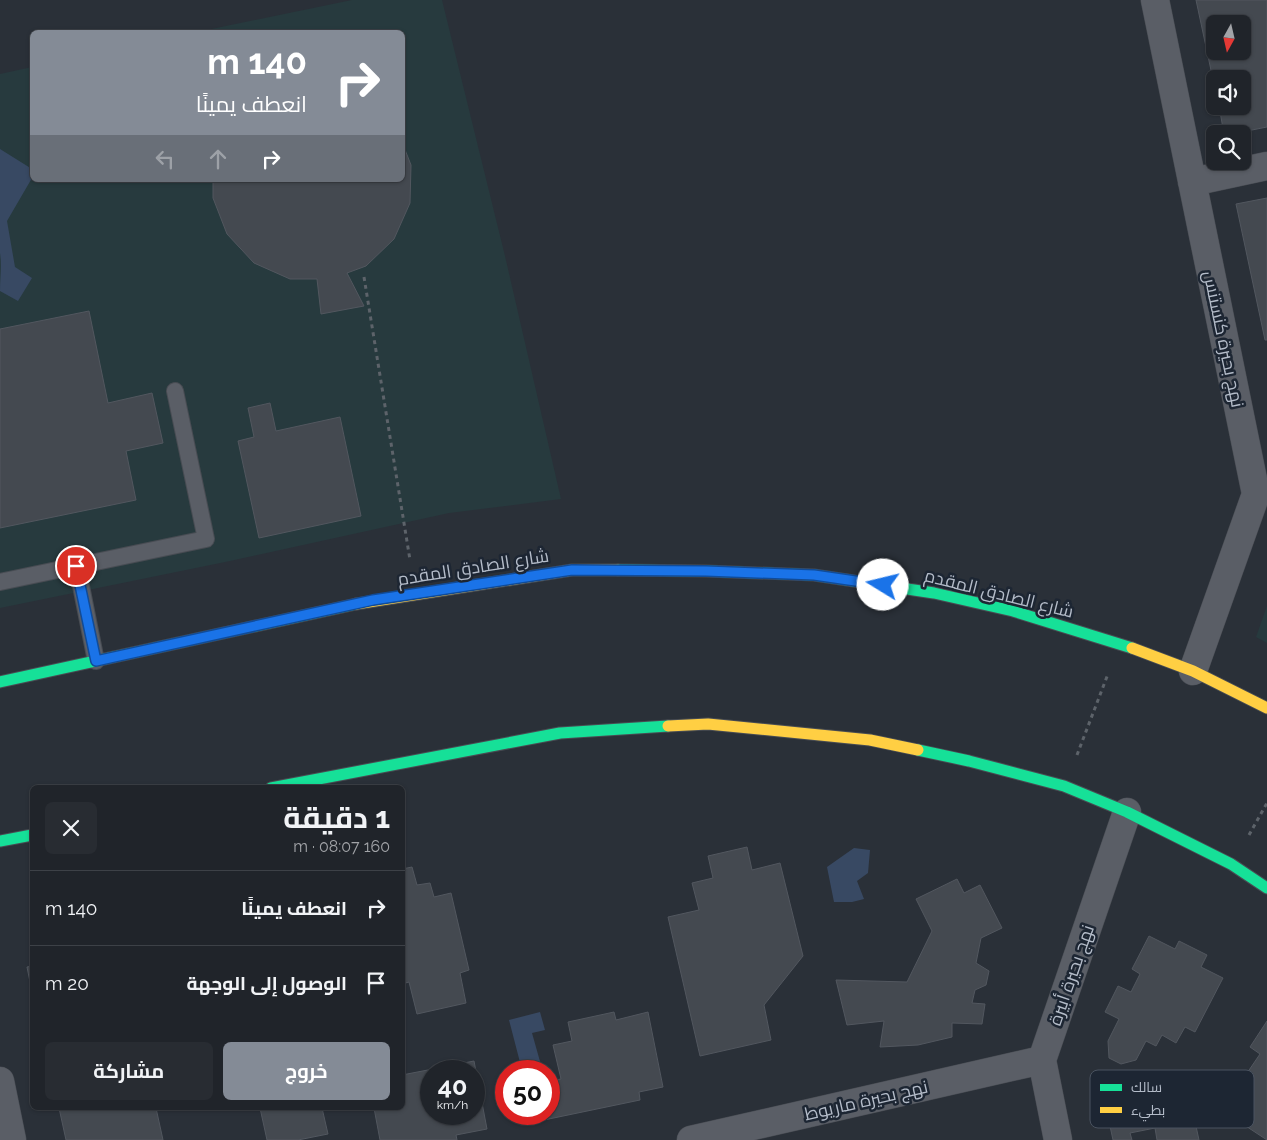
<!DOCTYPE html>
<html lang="ar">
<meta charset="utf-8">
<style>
:root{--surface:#20242a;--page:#282c32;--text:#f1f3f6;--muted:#a2a4a8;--line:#3d4147;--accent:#848b96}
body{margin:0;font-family:Raleway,Cairo,sans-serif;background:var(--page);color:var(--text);direction:rtl;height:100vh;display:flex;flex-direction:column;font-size:19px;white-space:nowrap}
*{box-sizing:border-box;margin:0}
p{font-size:16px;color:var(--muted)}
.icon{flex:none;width:28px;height:28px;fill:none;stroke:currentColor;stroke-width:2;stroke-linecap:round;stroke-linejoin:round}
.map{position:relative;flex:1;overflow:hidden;direction:ltr}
.panel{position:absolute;left:30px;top:785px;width:375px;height:325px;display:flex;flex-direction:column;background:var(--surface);border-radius:8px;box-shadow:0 1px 4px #0004,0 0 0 1px var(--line);direction:rtl}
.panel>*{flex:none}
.guide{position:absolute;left:30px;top:30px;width:375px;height:152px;border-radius:8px;box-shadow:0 1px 4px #0004,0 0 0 1px var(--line);direction:rtl;background:#848b96;color:#fff;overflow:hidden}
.needle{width:32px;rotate:188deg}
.tools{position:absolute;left:1206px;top:15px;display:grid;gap:10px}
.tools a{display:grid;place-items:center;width:45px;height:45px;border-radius:8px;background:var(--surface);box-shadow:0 1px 4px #0004,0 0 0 1px var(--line);font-size:25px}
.speed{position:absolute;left:420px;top:1060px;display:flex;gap:10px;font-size:25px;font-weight:700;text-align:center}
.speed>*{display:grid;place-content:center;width:65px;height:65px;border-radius:50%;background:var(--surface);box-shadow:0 1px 4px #0004,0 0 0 1px var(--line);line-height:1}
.speed small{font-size:12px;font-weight:400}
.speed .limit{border:8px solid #d22;background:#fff;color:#111}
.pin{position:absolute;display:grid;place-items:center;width:42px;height:42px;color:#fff;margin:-21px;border:2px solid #fff;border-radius:50%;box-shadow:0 1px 5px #0007}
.me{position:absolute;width:55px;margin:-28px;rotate:279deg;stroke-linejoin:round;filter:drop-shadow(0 0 4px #0008)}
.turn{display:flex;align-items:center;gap:18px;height:105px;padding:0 15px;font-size:22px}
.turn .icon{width:65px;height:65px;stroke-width:2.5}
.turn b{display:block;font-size:35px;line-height:42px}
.lanes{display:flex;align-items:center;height:48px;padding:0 15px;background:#0003;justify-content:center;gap:25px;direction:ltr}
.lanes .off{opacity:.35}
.round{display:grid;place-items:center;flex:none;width:52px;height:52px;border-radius:8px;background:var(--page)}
.head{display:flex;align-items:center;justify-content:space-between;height:85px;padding:0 15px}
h1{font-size:30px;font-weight:700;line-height:38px}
.primary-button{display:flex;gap:10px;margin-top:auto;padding:10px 15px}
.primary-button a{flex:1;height:58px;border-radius:8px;background:var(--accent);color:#fff;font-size:20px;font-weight:700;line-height:58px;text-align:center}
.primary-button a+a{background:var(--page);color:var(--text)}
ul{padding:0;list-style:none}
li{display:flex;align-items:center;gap:15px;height:75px;padding:0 15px;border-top:1px solid var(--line)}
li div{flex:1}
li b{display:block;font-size:19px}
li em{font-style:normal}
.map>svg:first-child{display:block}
.green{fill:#273a3e}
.water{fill:#384963}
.building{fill:#444950;stroke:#52575f;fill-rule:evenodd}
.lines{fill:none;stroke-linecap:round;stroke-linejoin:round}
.lane-casing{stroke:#484c53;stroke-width:18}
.street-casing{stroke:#484c53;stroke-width:29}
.fast-casing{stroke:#484c53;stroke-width:13}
.slow-casing{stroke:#484c53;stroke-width:13}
.path{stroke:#5d636a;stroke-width:3;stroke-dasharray:4 4;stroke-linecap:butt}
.lane{stroke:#5a5e66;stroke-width:16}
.street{stroke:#5a5e66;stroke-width:28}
.fast{stroke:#16e098;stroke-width:11}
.slow{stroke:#ffcf43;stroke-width:11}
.route-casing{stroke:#114b97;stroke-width:12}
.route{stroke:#1a73e8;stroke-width:9}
.labels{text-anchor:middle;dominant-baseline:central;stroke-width:5;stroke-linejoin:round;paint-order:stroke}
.street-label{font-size:18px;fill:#b4bcc9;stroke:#1d2633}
.key{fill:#1d2633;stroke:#4a5360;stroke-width:1}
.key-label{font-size:14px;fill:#b4bcc9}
</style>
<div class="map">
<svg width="1267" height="1140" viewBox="0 0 1267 1140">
<rect width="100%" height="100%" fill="#2a3038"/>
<path class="green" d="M352,0H442L505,256L561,499L449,513L230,561L0,608V74L32,67V180H402V32H197Z
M1267,606V643L1256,637Z"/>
<path class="water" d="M0,149L32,169V178L7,221L15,267L32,278L18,301L0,291C0,277 2,266 0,253Z
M854,848L870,850L868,873L857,881L864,899L852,902H834L827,867Z
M540,1012L545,1030L532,1033L541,1065L522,1070L509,1020Z"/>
<path class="building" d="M1196,0H1267V127L1232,134H1224L1219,106H1242V79H1215V89ZM1215,24H1242V51H1215Z
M402,142L411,165L410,203L394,239L366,266L347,273L364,306L321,314L317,279H290L254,263L227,234L213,198V180H402Z
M1267,198V340H1265L1236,204Z
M89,311L108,403L152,393L163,443L126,451L136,500L0,528V329Z
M270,403L276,431L340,417L361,516L259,538L238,441L254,437L248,408Z
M747,847L752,870L780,863L803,956L764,1005L771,1040L700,1056L668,917L699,910L692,883L713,878L708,856Z
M412,867L417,885L430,883L434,897L451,893L469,970L460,973L466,1003L417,1014L409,982L402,984V869Z
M957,879L964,893L980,885L1002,928L981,938L976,963L989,971L986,985L975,990L972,1003L985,1004L982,1024L952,1023V1037L918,1045L880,1047L884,1021L847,1025L836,980L907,982L932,931L916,899Z
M1149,936L1175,949L1179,941L1207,955L1201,967L1223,978L1195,1032L1185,1027L1176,1043L1162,1035L1156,1046L1146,1041L1136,1060L1121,1064L1109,1058L1108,1041L1119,1019L1105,1012L1118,986L1131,992L1140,974L1132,969Z
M32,966V992L27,967Z
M614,1012L616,1020L648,1012L663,1087L639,1092L640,1100L544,1120L543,1114H549V1081L561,1079L553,1045L572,1041L568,1022Z
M1267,1021V1140L1229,1115L1250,1083L1243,1079L1260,1054L1250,1047Z
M474,1061L487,1129L456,1135L457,1140H380L374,1108H402V1075ZM431,1071H474V1114H431Z
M59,1108H156L163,1140H66Z
M260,1108H322L328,1134L298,1140H267Z
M1192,1108L1199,1140H1157L1155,1128L1130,1133L1132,1140H1113L1110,1126Z"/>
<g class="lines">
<defs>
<path id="lane" d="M77,566L96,661
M0,582L206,539L175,391"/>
<path id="street" d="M1155,0L1256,494L1193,671
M1192,182L1267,166
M0,1081L12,1140
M691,1140L1042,1060
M1058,1140L1042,1060L1127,812"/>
<path id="fast" d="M618,570L706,571L814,575L934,593L1013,611L1132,648
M0,682L356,604
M918,750L969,761L1064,786L1127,812L1231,864L1267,888
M271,788L560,733L668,726
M0,841L32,835"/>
<path id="slow" d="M356,604L572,570H618
M1132,648L1193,671L1267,708
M668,726L708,724L870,740L918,750"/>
</defs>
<use href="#lane" class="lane-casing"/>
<use href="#street" class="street-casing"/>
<use href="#fast" class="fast-casing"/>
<use href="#slow" class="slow-casing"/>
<path class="path" d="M364,277L410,560
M1077,755L1108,674
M1249,835L1267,803"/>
<use href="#lane" class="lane"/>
<use href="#street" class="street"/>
<use href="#fast" class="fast"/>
<use href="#slow" class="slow"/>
</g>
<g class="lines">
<defs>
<path id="route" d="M76,566L96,661L373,600L572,570L706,571L814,575L883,585"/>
</defs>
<use href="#route" class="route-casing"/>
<use href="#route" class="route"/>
</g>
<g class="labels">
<g class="street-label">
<text transform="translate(1224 339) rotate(78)">نهج بحيرة كنستنس</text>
<text transform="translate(473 567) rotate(-9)">شارع الصادق المقدم</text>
<text transform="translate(999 593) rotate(14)">شارع الصادق المقدم</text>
<text transform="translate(1071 975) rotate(-71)">نهج بحيرة أبيرة</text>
<text transform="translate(866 1100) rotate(-13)">نهج بحيرة ماريوط</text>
</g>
</g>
<rect x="1090" y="1070" width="164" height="58" rx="8" class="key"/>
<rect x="1100" y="1084" width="22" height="7" fill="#16e098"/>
<rect x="1100" y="1107" width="22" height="6" fill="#ffcf43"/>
<g class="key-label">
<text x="1131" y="1092">سالك</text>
<text x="1131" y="1115">بطيء</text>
</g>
</svg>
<div class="tools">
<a><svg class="needle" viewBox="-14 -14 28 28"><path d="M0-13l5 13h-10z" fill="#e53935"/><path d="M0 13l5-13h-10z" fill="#a2a4a8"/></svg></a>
<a><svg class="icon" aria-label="sound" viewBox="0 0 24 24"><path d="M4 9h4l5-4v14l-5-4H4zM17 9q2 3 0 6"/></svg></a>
<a><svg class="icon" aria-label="search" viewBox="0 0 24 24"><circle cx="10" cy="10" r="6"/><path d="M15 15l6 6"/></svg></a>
</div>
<div class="speed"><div>40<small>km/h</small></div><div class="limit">50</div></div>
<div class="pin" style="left:76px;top:566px;background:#d93025"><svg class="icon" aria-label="arrive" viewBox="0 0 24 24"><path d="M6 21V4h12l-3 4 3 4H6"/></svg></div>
<svg class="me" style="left:883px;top:585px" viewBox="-20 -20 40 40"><circle r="19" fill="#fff"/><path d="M0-13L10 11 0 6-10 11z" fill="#1a73e8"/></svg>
<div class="guide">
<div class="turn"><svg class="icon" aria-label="right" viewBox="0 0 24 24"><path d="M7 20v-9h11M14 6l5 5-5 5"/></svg><div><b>140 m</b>انعطف يمينًا</div></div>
<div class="lanes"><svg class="icon off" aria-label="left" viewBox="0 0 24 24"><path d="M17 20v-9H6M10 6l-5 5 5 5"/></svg><svg class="icon off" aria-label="ahead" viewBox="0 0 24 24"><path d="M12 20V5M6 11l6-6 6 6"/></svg><svg class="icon" aria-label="right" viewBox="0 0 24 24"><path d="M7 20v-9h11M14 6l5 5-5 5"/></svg></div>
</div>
<section class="panel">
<div class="head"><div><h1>1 دقيقة</h1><p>160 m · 08:07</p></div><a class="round"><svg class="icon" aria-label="close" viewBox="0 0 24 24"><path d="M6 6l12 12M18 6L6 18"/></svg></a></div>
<ul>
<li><svg class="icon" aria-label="right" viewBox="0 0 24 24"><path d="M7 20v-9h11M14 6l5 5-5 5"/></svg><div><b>انعطف يمينًا</b></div><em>140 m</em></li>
<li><svg class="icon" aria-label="arrive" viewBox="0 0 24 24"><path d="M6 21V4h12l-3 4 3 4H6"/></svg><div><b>الوصول إلى الوجهة</b></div><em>20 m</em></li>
</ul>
<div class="primary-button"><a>خروج</a><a>مشاركة</a></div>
</section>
</div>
